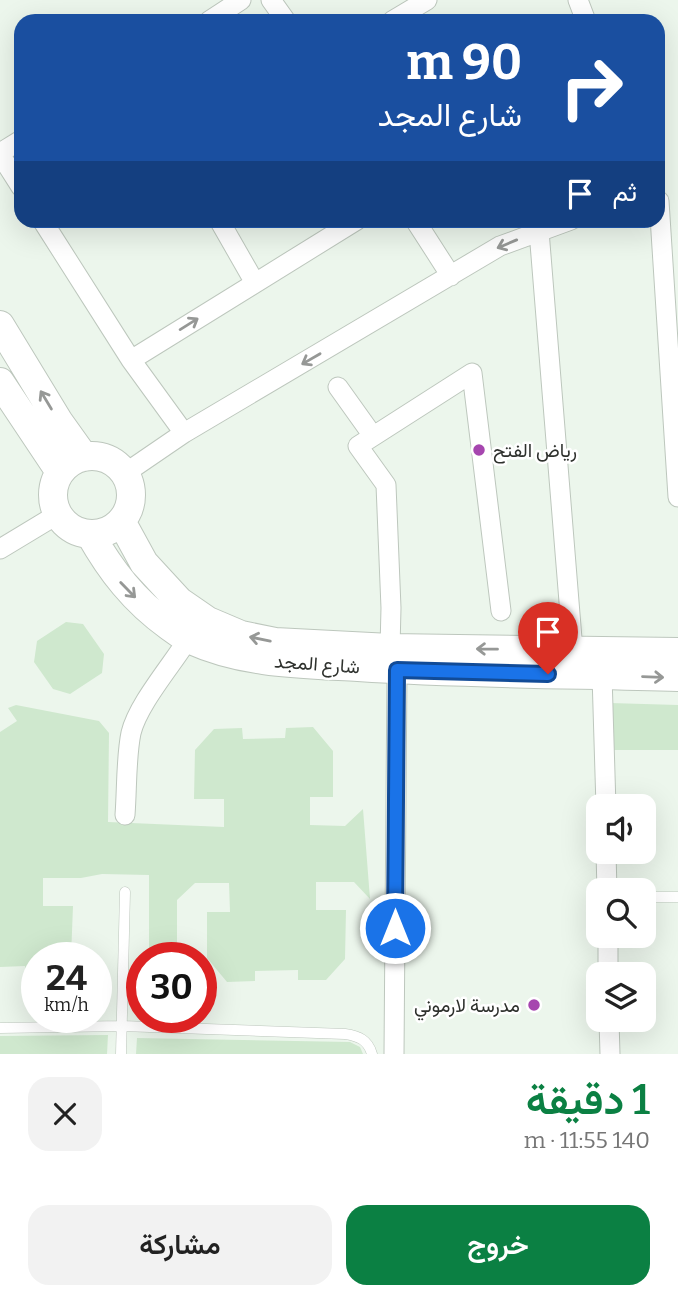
<!DOCTYPE html>
<html lang="ar">
<meta charset="utf-8">
<style>
:root{--surface:#fff;--page:#f2f2f2;--text:#222;--muted:#767676;--accent:#0b8043}
body{margin:0;font-family:Bitter,Vazirmatn,serif;background:var(--page);color:var(--text);direction:rtl;height:100vh;display:flex;flex-direction:column;font-size:26px;white-space:nowrap}
*{box-sizing:border-box;margin:0}
p{font-size:23px;color:var(--muted)}
.icon{flex:none;width:38px;height:38px;fill:none;stroke:currentColor;stroke-width:2;stroke-linecap:round;stroke-linejoin:round}
.map{position:relative;height:1054px;overflow:hidden;direction:ltr}
.sheet{display:flex;flex-direction:column;background:var(--surface);flex:1}
.sheet>*{flex:none}
.guide{position:absolute;left:14px;top:14px;width:651px;height:214px;border-radius:21px;box-shadow:0 7px 28px #0002;direction:rtl;background:#1a4fa0;color:#fff;overflow:hidden}
.fabs{position:absolute;left:586px;top:794px;display:grid;gap:14px}
.fabs a{display:grid;place-items:center;width:70px;height:70px;border-radius:14px;background:var(--surface);box-shadow:0 7px 28px #0002;font-size:35px}
.speed{position:absolute;left:21px;top:942px;display:flex;gap:14px;font-size:35px;font-weight:700;text-align:center}
.speed>*{display:grid;place-content:center;width:91px;height:91px;border-radius:50%;background:var(--surface);box-shadow:0 7px 28px #0002;line-height:1}
.speed small{font-size:18px;font-weight:400}
.speed .limit{border:10px solid #d22;background:#fff;color:#111}
.pin{position:absolute;display:grid;place-items:center;width:60px;height:60px;color:#fff;margin:-72px -30px;border-radius:50% 50% 50% 0;rotate:-45deg;box-shadow:0 0 7px #0007}
.pin .icon{rotate:45deg}
.me{position:absolute;width:77px;margin:-38px;rotate:0deg;stroke-linejoin:round;filter:drop-shadow(0 0 5px #0008)}
.turn{display:flex;align-items:center;gap:24px;height:147px;padding:0 28px;font-size:32px}
.turn .icon{width:91px;height:91px;stroke-width:2.5}
.turn b{display:block;font-size:49px;line-height:60px}
.then{display:flex;align-items:center;height:66px;padding:0 28px;background:#0003;gap:14px;font-size:26px}
.round{display:grid;place-items:center;flex:none;width:74px;height:74px;border-radius:21px;background:var(--page)}
.head{display:flex;align-items:center;justify-content:space-between;height:119px;padding:0 28px}
h1{font-size:42px;font-weight:600;line-height:52px;color:var(--accent)}
.action{display:flex;gap:14px;margin-top:auto;padding:14px 28px}
.action a{flex:1;height:80px;border-radius:21px;background:var(--accent);color:#fff;font-size:28px;font-weight:600;line-height:80px;text-align:center}
.action a+a{background:var(--page);color:var(--text)}
.map>svg:first-child{display:block}
.green{fill:#cfe8ce}
.lines{fill:none;stroke-linecap:round;stroke-linejoin:round}
.lane-casing{stroke:#bdc7bd;stroke-width:11}
.street-casing{stroke:#bdc7bd;stroke-width:21}
.secondary-casing{stroke:#bdc7bd;stroke-width:30}
.lane{stroke:#fff;stroke-width:10}
.street{stroke:#fff;stroke-width:19}
.secondary{stroke:#fff;stroke-width:28}
.oneway{stroke:#969896}
.route-casing{stroke:#114b97;stroke-width:18}
.route{stroke:#1a73e8;stroke-width:12}
.poi-dot{fill:#a646af;stroke:#fff;stroke-width:2.5}
.labels{text-anchor:middle;dominant-baseline:central;stroke-width:5;stroke-linejoin:round;paint-order:stroke}
.poi-label{font-size:19px;fill:#2e312d;stroke:#fff;text-anchor:start}
.street-label{font-size:19px;fill:#2e312d;stroke:#fff}
</style>
<div class="map">
<svg width="678" height="1054" viewBox="0 0 678 1054">
<rect width="100%" height="100%" fill="#ecf6ec"/>
<path class="green" d="M66,622L83,624L104,654L102,673L70,694L53,689L34,662L37,641Z
M610,703L678,705V750H610Z
M16,705L99,721L109,733L108,822L224,827V799H194L195,750L214,729L242,728L243,739L285,738L286,728L313,727L333,751V797H310V825L345,826L363,809L370,899L354,882H316V910H346L345,959L326,980H298V970L255,971V981L227,982L207,958V912H230L229,883H195L177,900V957H149V875L102,874L81,878H43V906H73L71,957H37V977H26L25,966L0,967V732L17,721L8,708Z
M108,1035L107,1054H0V1036Z
M137,1038L350,1042L360,1047L363,1054H136Z"/>
<g class="lines">
<defs>
<path id="lane" d="M644,897H678
M0,1028L122,1026L345,1034C359,1036 368,1040 372,1054
M121,1054L125,892"/>
<path id="street" d="M271,0L286,21
M578,0L586,21
M209,21L241,0
M392,21L427,0
M0,153L21,140
M0,154L21,187
M659,201L678,497
M42,220L131,360L184,433
M219,220L255,283
M415,220L451,276
M539,231L573,651
M131,360L357,220
M338,387L373,436
M124,474L184,433L500,246L571,220
M0,549L58,514
M390,648L391,608L386,485L358,446L472,373L501,611
M602,675L606,807
M125,815C127,789 126,757 131,733C138,704 172,665 188,639
M606,852L607,891
M608,936V975
M609,1020L610,1054
M394,1054L397,670"/>
<path id="secondary" d="M0,325L59,422L84,457
M0,382L60,472
M53 495a39 39 0 1 1 78 0a39 39 0 1 1-78 0Z
M121,521L144,563L179,601L208,621L241,635L275,642L390,648L678,652
M90,534C111,571 134,601 169,626C176,631 183,637 191,640C244,664 302,664 358,667C465,674 572,674 678,677"/>
</defs>
<use href="#lane" class="lane-casing"/>
<use href="#street" class="street-casing"/>
<use href="#secondary" class="secondary-casing"/>
<use href="#lane" class="lane"/>
<use href="#street" class="street"/>
<use href="#secondary" class="secondary"/>
</g>
<defs><path id="oneway-shaft" d="M-6 0H5M1.5-3L5.5 0L1.5 3" fill="none" stroke-width="1.6" stroke-linecap="round" stroke-linejoin="round" transform="scale(1.75)"/></defs>
<g class="oneway">
<use href="#oneway-shaft" transform="translate(507 244) rotate(157)"/>
<use href="#oneway-shaft" transform="translate(189 324) rotate(-32)"/>
<use href="#oneway-shaft" transform="translate(311 359) rotate(150)"/>
<use href="#oneway-shaft" transform="translate(46 400) rotate(-121)"/>
<use href="#oneway-shaft" transform="translate(128 590) rotate(46)"/>
<use href="#oneway-shaft" transform="translate(260 639) rotate(-168)"/>
<use href="#oneway-shaft" transform="translate(487 649) rotate(-179)"/>
<use href="#oneway-shaft" transform="translate(653 677) rotate(2)"/>
</g>
<g class="lines">
<defs>
<path id="route" d="M395,928L397,670L548,674"/>
</defs>
<use href="#route" class="route-casing"/>
<use href="#route" class="route"/>
</g>
<g class="poi-dot">
<circle cx="479" cy="450" r="7"/>
<circle cx="534" cy="1005" r="7"/>
</g>
<g class="labels">
<g class="poi-label">
<text x="493" y="450">رياض الفتح</text>
<text x="520" y="1005" text-anchor="end">مدرسة لارموني</text>
</g>
<g class="street-label">
<text transform="translate(317 664) rotate(4)">شارع المجد</text>
</g>
</g>
</svg>
<div class="fabs">
<a><svg class="icon" aria-label="sound" viewBox="0 0 24 24"><path d="M4 9h4l5-4v14l-5-4H4zM17 9q2 3 0 6"/></svg></a>
<a><svg class="icon" aria-label="search" viewBox="0 0 24 24"><circle cx="10" cy="10" r="6"/><path d="M15 15l6 6"/></svg></a>
<a><svg class="icon" aria-label="layers" viewBox="0 0 24 24"><path d="M12 4l9 5-9 5-9-5zM3 14l9 5 9-5"/></svg></a>
</div>
<div class="speed"><div>24<small>km/h</small></div><div class="limit">30</div></div>
<div class="pin" style="left:548px;top:674px;background:#d93025"><svg class="icon" aria-label="arrive" viewBox="0 0 24 24"><path d="M6 21V4h12l-3 4 3 4H6"/></svg></div>
<svg class="me" style="left:395px;top:928px" viewBox="-20 -20 40 40"><circle r="17" fill="#1a73e8" stroke="#fff" stroke-width="3"/><path d="M0-11L8 9 0 5-8 9z" fill="#fff"/></svg>
<div class="guide">
<div class="turn"><svg class="icon" aria-label="right" viewBox="0 0 24 24"><path d="M7 20v-9h11M14 6l5 5-5 5"/></svg><div><b>90 m</b>شارع المجد</div></div>
<div class="then">ثم<svg class="icon" aria-label="arrive" viewBox="0 0 24 24"><path d="M6 21V4h12l-3 4 3 4H6"/></svg></div>
</div>
</div>
<section class="sheet">
<div class="head"><div><h1>1 دقيقة</h1><p>140 m · 11:55</p></div><a class="round"><svg class="icon" aria-label="close" viewBox="0 0 24 24"><path d="M6 6l12 12M18 6L6 18"/></svg></a></div>
<div class="action"><a>خروج</a><a>مشاركة</a></div>
</section>
